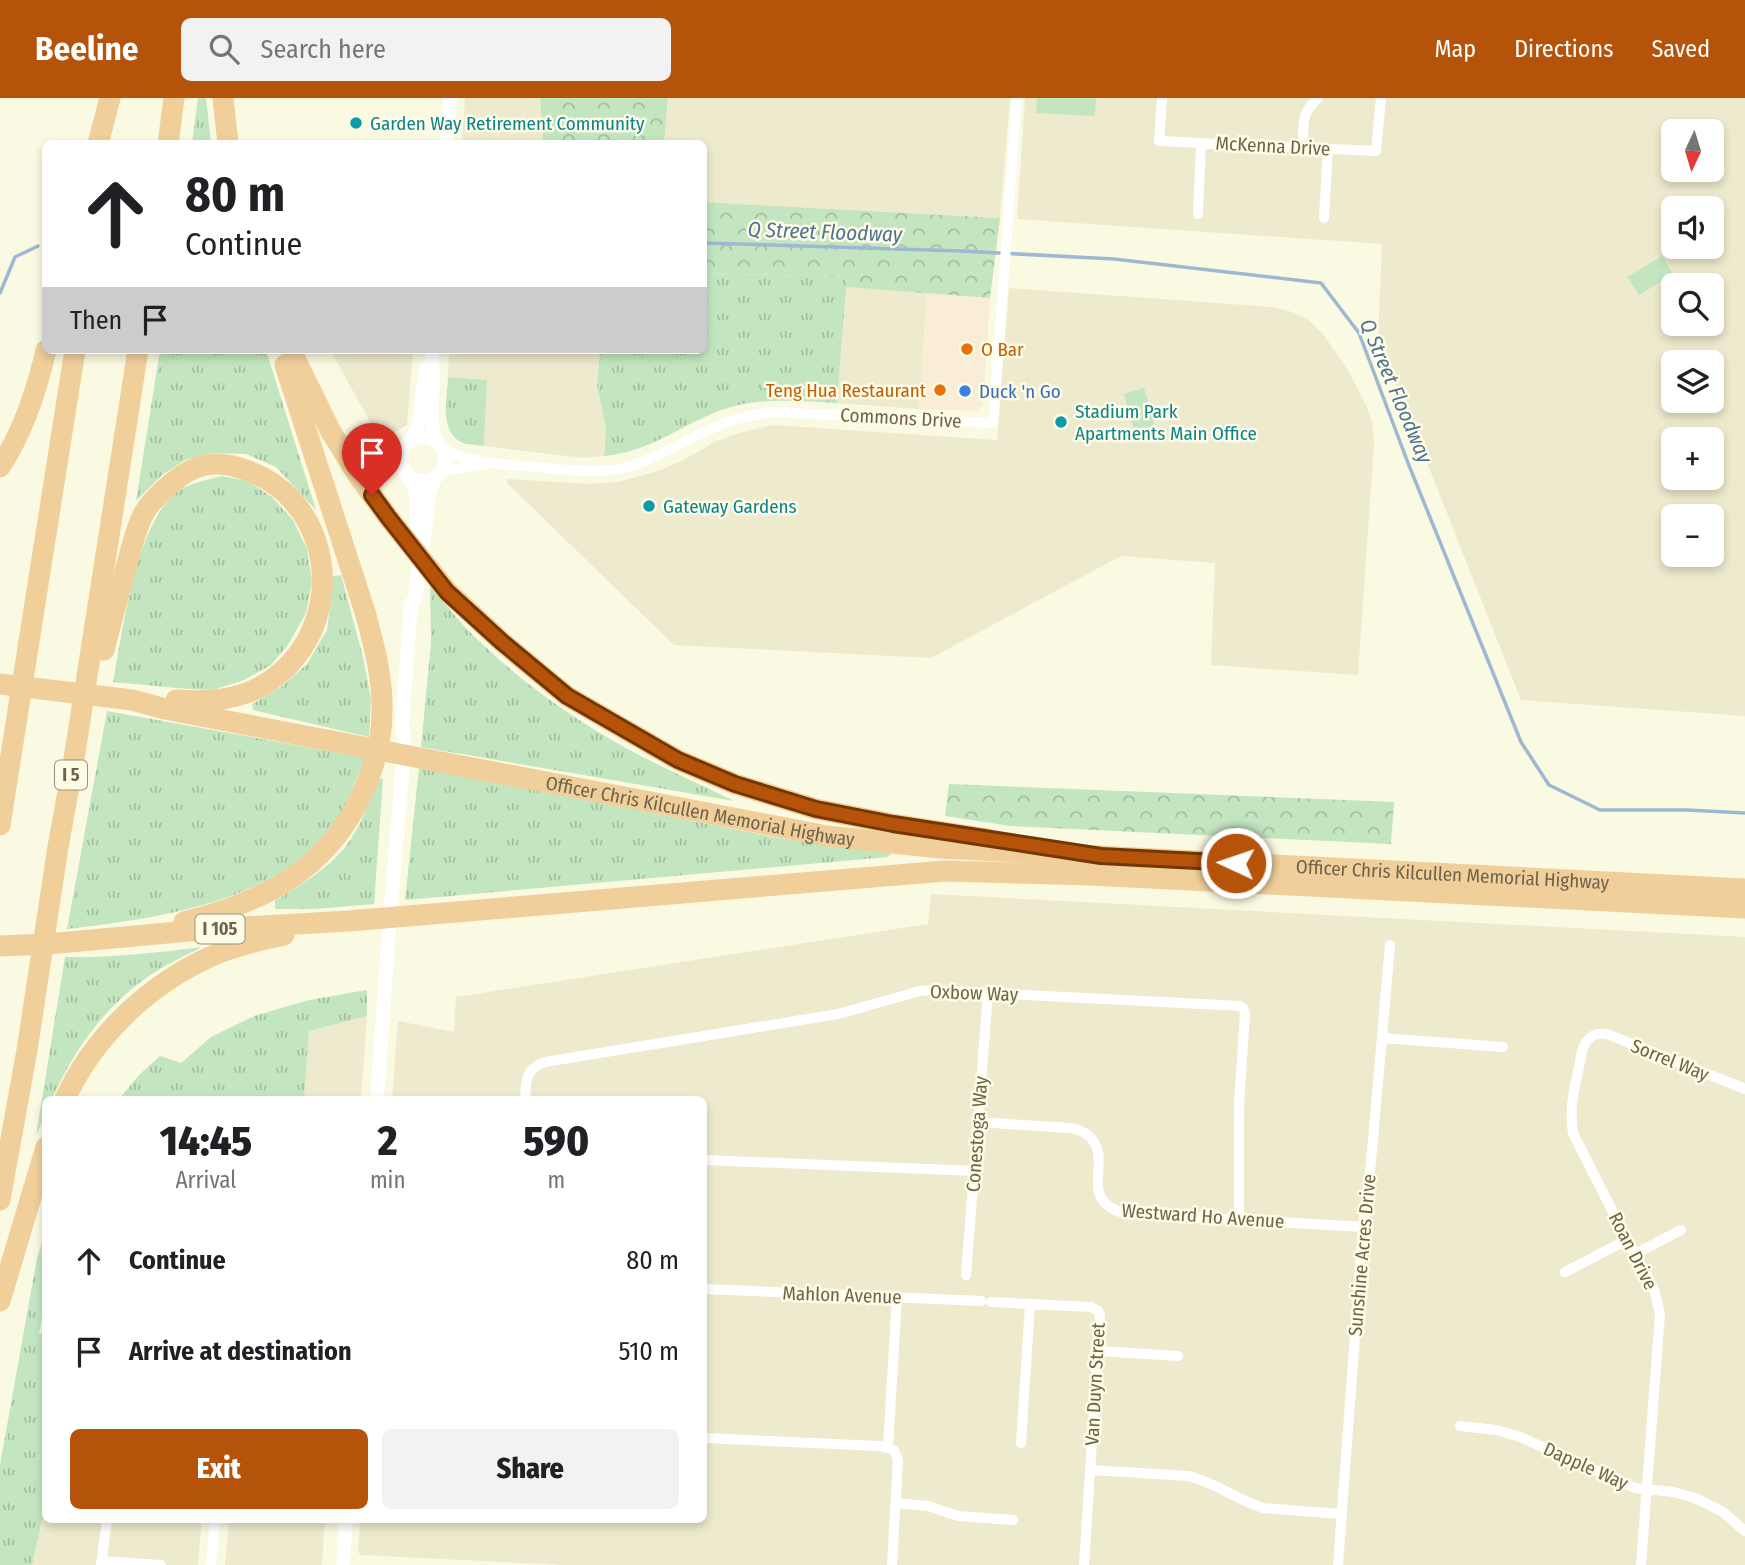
<!DOCTYPE html>
<meta charset="utf-8">
<style>
:root{--surface:#fff;--page:#f2f2f2;--text:#202124;--muted:#757577;--accent:#b45309}
body{margin:0;font-family:"Fira Sans Condensed",sans-serif;background:var(--page);color:var(--text);height:100vh;display:flex;flex-direction:column;font-size:26px;white-space:nowrap}
*{box-sizing:border-box;margin:0}
p{font-size:23px;color:var(--muted)}
.icon{flex:none;width:38px;height:38px;fill:none;stroke:currentColor;stroke-width:2;stroke-linecap:round;stroke-linejoin:round}
.map{position:relative;flex:1;overflow:hidden}
.details{position:absolute;left:42px;top:998px;width:665px;height:427px;display:flex;flex-direction:column;background:var(--surface);border-radius:10px;box-shadow:0 4px 10px #0003}
.details>*{flex:none}
.banner{position:absolute;left:42px;top:42px;width:665px;height:214px;border-radius:10px;box-shadow:0 4px 10px #0003;background:#fff;color:var(--text);overflow:hidden}
.needle{width:46px;rotate:184deg}
.fabs{position:absolute;left:1661px;top:21px;display:grid;gap:14px}
.fabs a{display:grid;place-items:center;width:63px;height:63px;border-radius:10px;background:var(--surface);box-shadow:0 4px 10px #0003;font-size:35px}
.pin{position:absolute;display:grid;place-items:center;width:60px;height:60px;color:#fff;margin:-72px -30px;border-radius:50% 50% 50% 0;rotate:-45deg;box-shadow:0 0 7px #0007}
.pin .icon{rotate:45deg}
.me{position:absolute;width:77px;margin:-38px;rotate:273deg;stroke-linejoin:round;filter:drop-shadow(0 0 5px #0008)}
.turn{display:flex;align-items:center;gap:24px;height:147px;padding:0 28px;font-size:32px}
.turn .icon{width:91px;height:91px;stroke-width:2.5}
.turn b{display:block;font-size:49px;line-height:60px}
.then{display:flex;align-items:center;height:66px;padding:0 28px;background:#0003;gap:14px;font-size:26px}
.eta{display:flex;justify-content:space-evenly;align-items:center;height:119px;text-align:center}
.eta b{font-size:42px;font-weight:800;line-height:49px}
.button{display:flex;gap:14px;margin-top:auto;padding:14px 28px}
.button a{flex:1;height:80px;border-radius:10px;background:var(--accent);color:#fff;font-size:28px;font-weight:800;line-height:80px;text-align:center}
.button a+a{background:var(--page);color:var(--text)}
ul{padding:0;list-style:none}
li{display:flex;align-items:center;gap:21px;height:91px;padding:0 28px}
li div{flex:1}
li b{display:block;font-size:26px}
li em{font-style:normal}
header{display:flex;align-items:center;gap:42px;box-sizing:border-box;height:98px;padding:0 35px;background:var(--accent);color:#fff}
header strong{font-size:33px}
nav{display:flex;gap:38px;margin-inline-start:auto;font-size:24px}
.search{width:490px;height:63px;background:var(--page);display:flex;align-items:center;gap:18px;box-sizing:border-box;padding:0 24px;border-radius:10px;color:var(--muted);font-size:26px}
.map>svg:first-child{display:block}
.residential{fill:#eeeace;fill-rule:evenodd}
.commercial{fill:#faedd5}
.grass{fill:url(#grass-tufts)}
.forest{fill:url(#forest-crowns)}
.pitch{fill:#c3e6c1}
.lines{fill:none;stroke-linecap:round;stroke-linejoin:round}
.stream{stroke:#9eb8d2;stroke-width:3.5}
.minor{stroke:#fff;stroke-width:10}
.tertiary{stroke:#fff;stroke-width:14}
.motorway{stroke:#f0cf9b;stroke-width:21}
.route-casing{stroke:#753606;stroke-width:18}
.route{stroke:#b45309;stroke-width:12}
.culture-dot{fill:#0f9aa8;stroke:#fdfce6;stroke-width:2.5}
.food-dot{fill:#e8710a;stroke:#fdfce6;stroke-width:2.5}
.shop-dot{fill:#3f7fe0;stroke:#fdfce6;stroke-width:2.5}
.labels{text-anchor:middle;dominant-baseline:central;stroke-width:5;stroke-linejoin:round;paint-order:stroke}
.shield{fill:#fdfce6;stroke:#9a9279;stroke-width:2}
.shield-label{font-size:18px;font-weight:bold;fill:#6f644a}
.culture-label{font-size:19px;fill:#0d838f;stroke:#fdfce6;text-anchor:start}
.street-label{font-size:19px;fill:#6f644a;stroke:#fdfce6}
.food-label{font-size:19px;fill:#c56008;stroke:#fdfce6;text-anchor:start}
.shop-label{font-size:19px;fill:#366cbe;stroke:#fdfce6;text-anchor:start}
.water-label{font-size:21px;font-style:italic;fill:#4f7194;stroke:#fdfce6}
</style>
<header>
<strong>Beeline</strong>
<div class="search"><svg class="icon" aria-label="search" viewBox="0 0 24 24"><circle cx="10" cy="10" r="6"/><path d="M15 15l6 6"/></svg>Search here</div>
<nav><a>Map</a><a>Directions</a><a>Saved</a></nav>
</header>
<div class="map">
<svg width="1745" height="1467" viewBox="0 0 1745 1467">
<defs>
<pattern id="grass-tufts" width="24" height="20" patternUnits="userSpaceOnUse" patternTransform="scale(1.75)"><rect width="24" height="20" fill="#c3e6c1"/><path d="M3 7l-1-3M5 7V3M7 7l1-3M15 17l-1-3M17 17v-4M19 17l1-3" fill="none" stroke="#a3be9f"/></pattern>
<pattern id="forest-crowns" width="20" height="18" patternUnits="userSpaceOnUse" patternTransform="scale(1.75)"><rect width="20" height="18" fill="#c3e6c1"/><path d="M2 6a3 3 0 1 1 6 0M12 15a3 3 0 1 1 6 0" fill="none" stroke="#a3be9f"/></pattern>
</defs>
<rect width="100%" height="100%" fill="#faf9e1"/>
<path class="residential" d="M465,0H540L543,43L566,45L462,46Z
M668,0H1010L1000,120L704,104V46H664Z
M1025,0H1745V618L1521,602L1378,241L1382,146L1017,121ZM1673,33H1712V72H1673ZM1673,110H1712V149H1673ZM1673,187H1712V226H1673ZM1673,264H1712V303H1673ZM1673,341H1712V380H1673ZM1673,418H1712V457H1673Z
M846,189L927,195L919,311L837,305Z
M1009,190L1273,209L1289,213L1307,221L1323,236L1349,274L1366,307L1372,324L1374,345L1358,577L1211,567L1215,465L1121,458L931,560L674,547L507,385V381L587,386L619,384L661,372L683,362L717,343L739,335L773,327L997,342Z
M330,252H413L407,327L381,343Z
M449,252H600L597,288L606,331L604,358L584,360L484,348L487,282L448,279Z
M931,796L1745,839V1467H564L361,1457L358,1454L360,1421H704V1001H392L398,923L454,934L456,899L928,826Z
M367,918L361,1001H304L309,933Z
M45,1409L46,1421H202L198,1467H32Z
M229,1421H325L322,1467H225Z"/>
<path class="commercial" d="M927,195L990,200L983,307L977,313L919,311Z"/>
<path class="grass" d="M198,0H206L211,45H192Z
M704,175L847,179L837,305C795,303 753,298 714,315C673,332 650,353 604,358L606,331L597,288L600,252H704Z
M160,252H266L316,412L276,369L246,356L213,355L185,362L162,377L136,403Z
M448,279L487,282L484,348C478,347 472,347 466,346C438,337 447,302 448,279Z
M222,378L248,383L272,399L293,422L307,451L312,483L306,515L288,547L271,567L244,582L213,592L188,591L113,584C123,533 135,428 176,395C188,385 207,382 222,378Z
M341,477L363,559L371,601L369,639L253,612L252,606L281,589L307,566L327,532L331,503V479Z
M430,486C441,500 452,515 464,528C519,585 590,634 661,668C685,680 710,691 734,703L421,649L431,545Z
M107,613L329,653L366,659C356,681 348,706 334,726C279,804 155,821 67,831Z
M419,669L779,740L891,755L888,759L405,802Z
M378,680L383,681L374,806L314,811H275V803C302,786 333,768 351,741C363,722 370,701 378,680Z
M202,849C184,858 165,867 149,878C105,908 73,953 52,1001H46L45,1017L36,1038L65,859C111,860 156,855 202,849Z
M367,892V918L309,933L304,1001H119L139,977L160,958L181,965L211,939L254,918L309,902Z
M45,1136V1204L39,1235L46,1237L45,1409L32,1467H0V1367L37,1160Z"/>
<path class="forest" d="M540,0H668L664,45L566,46L543,43Z
M704,104L1000,120L990,200L846,189L847,179L704,175Z
M949,686L1394,704L1391,746L1010,728L945,718Z"/>
<path class="pitch" d="M1037,0H1096L1095,18L1036,15Z
M1662,158L1673,176L1639,197L1627,179Z
M1144,290L1155,329L1135,335L1124,296Z"/>
<g class="lines">
<path class="stream" d="M704,145L961,153L1114,161L1321,185L1359,235L1408,365L1521,644L1549,687L1600,712H1687L1745,715
M0,195L15,159L38,148"/>
<path class="minor" d="M1162,0L1159,43L1376,53L1381,0
M1303,38C1304,18 1303,15 1318,0
M1198,116L1201,45
M1324,120L1328,51
M442,350C466,364 497,366 525,368C557,370 596,378 627,369C662,359 691,338 725,325C740,319 756,316 772,314L993,325L1017,0
M440,375L461,370L485,367
M1382,940L1503,949
M525,1001C526,983 525,971 545,964L838,916L920,893L931,892L1240,908L1243,910L1245,916L1239,1007V1122
M978,1024L1069,1030C1078,1031 1084,1033 1090,1039C1114,1064 1076,1100 1123,1115L1363,1129
M704,1062L975,1073
M1635,1156L1681,1132
M1565,1174L1627,1142
M966,1177L988,895
M704,1191L981,1203
M991,1204L1091,1209L1098,1213L1100,1217L1084,1467
M1099,1253L1178,1258
M1460,1328L1497,1332L1520,1339L1635,1390L1674,1394L1695,1400L1723,1414L1745,1433
M704,1340L880,1348L894,1352L898,1362L892,1467
M1021,1345L1030,1206
M888,1349L897,1199
M1091,1372L1188,1378C1215,1384 1237,1402 1263,1410L1341,1416
M896,1405L928,1408L958,1418L1013,1422
M101,1463L161,1467
M101,1467L107,1421
M211,1467L215,1421
M1338,1467L1363,1129L1371,1064L1390,847
M1641,1467L1660,1216L1655,1195L1647,1177L1627,1142L1573,1035C1569,1012 1574,991 1579,969C1581,960 1581,950 1587,943C1592,936 1599,935 1607,936L1745,991"/>
<path class="tertiary" d="M447,46L450,0
M432,252C432,262 433,271 433,281C433,302 428,325 437,344
M401 361a22 22 0 1 1 44 0a22 22 0 1 1-44 0Z
M412,342L419,324L426,270
M409,378L416,396V432
M405,649L402,626L411,507L416,497L418,469L424,441L429,395L435,380
M391,807L403,665
M377,1001L389,832
M343,1467L346,1421"/>
<g class="motorway">
<path d="M223,0L228,46"/>
<path d="M98,46L110,0"/>
<path d="M168,46L174,0"/>
<path d="M291,252L330,332L357,376L388,419L448,494L502,544L567,598L678,662L735,686L816,711L893,726L988,741"/>
<path d="M0,369C23,334 37,292 46,252"/>
<path d="M104,552C111,525 118,498 126,470C131,452 135,432 144,415C151,403 162,393 173,384C196,365 217,361 246,372C322,398 345,493 298,556C267,597 225,606 176,602"/>
<path id="s1" d="M0,586L132,602L165,611L827,738L940,750L1745,791"/>
<path d="M0,727L75,252"/>
<path d="M184,824C263,804 326,773 362,696C374,670 382,643 382,614C383,580 374,547 365,514L285,267"/>
<path d="M0,848L48,846L211,831L348,823L945,773L1091,777L1745,810"/>
<path d="M65,1001C94,938 149,886 212,858C235,848 260,842 284,837"/>
<path d="M0,1102L27,952L58,749L74,661L138,252"/>
<path d="M0,1203L46,1049"/>
</g>
</g>
<g class="lines">
<defs>
<path id="route" d="M372,397L388,419L447,494L502,544L567,598L678,662L735,686L816,711L893,726L1101,758L1236,765"/>
</defs>
<use href="#route" class="route-casing"/>
<use href="#route" class="route"/>
</g>
<g class="culture-dot">
<circle cx="356" cy="25" r="7"/>
<circle cx="1061" cy="324" r="7"/>
<circle cx="649" cy="408" r="7"/>
</g>
<g class="food-dot">
<circle cx="967" cy="251" r="7"/>
<circle cx="940" cy="292" r="7"/>
</g>
<circle class="shop-dot" cx="965" cy="293" r="7"/>
<g class="labels">
<g class="shield">
<rect x="55" y="662.5" width="32" height="29" rx="5"/>
<rect x="195.5" y="816.5" width="49" height="29" rx="5"/>
</g>
<g class="shield-label">
<text x="71" y="677">I 5</text>
<text x="220" y="831">I 105</text>
</g>
<g class="culture-label">
<text x="370" y="25">Garden Way Retirement Community</text>
<text x="1075" y="313">Stadium Park<tspan x="1075" dy="22">Apartments Main Office</tspan></text>
<text x="663" y="408">Gateway Gardens</text>
</g>
<g class="street-label">
<text transform="translate(1273 48) rotate(3)">McKenna Drive</text>
<text transform="translate(901 320) rotate(3)">Commons Drive</text>
<text stroke="none"><textPath href="#s1" startOffset="712">Officer Chris Kilcullen Memorial Highway</textPath></text>
<text stroke="none"><textPath href="#s1" startOffset="1468">Officer Chris Kilcullen Memorial Highway</textPath></text>
<text transform="translate(974 895) rotate(2)">Oxbow Way</text>
<text transform="translate(1670 962) rotate(22)">Sorrel Way</text>
<text transform="translate(977 1036) rotate(-86)">Conestoga Way</text>
<text transform="translate(1203 1118) rotate(4)">Westward Ho Avenue</text>
<text transform="translate(1633 1153) rotate(63)">Roan Drive</text>
<text transform="translate(1362 1157) rotate(-85)">Sunshine Acres Drive</text>
<text transform="translate(842 1197) rotate(2)">Mahlon Avenue</text>
<text transform="translate(1095 1286) rotate(-87)">Van Duyn Street</text>
<text transform="translate(1586 1368) rotate(24)">Dapple Way</text>
</g>
<g class="food-label">
<text x="981" y="251">O Bar</text>
<text x="926" y="292" text-anchor="end">Teng Hua Restaurant</text>
</g>
<g class="shop-label">
<text x="979" y="293">Duck 'n Go</text>
</g>
<g class="water-label">
<text transform="translate(825 134) rotate(2)">Q Street Floodway</text>
<text transform="translate(1396 293) rotate(67)">Q Street Floodway</text>
</g>
</g>
</svg>
<div class="fabs">
<a><svg class="needle" viewBox="-14 -14 28 28"><path d="M0-13l5 13h-10z" fill="#e53935"/><path d="M0 13l5-13h-10z" fill="#757577"/></svg></a>
<a><svg class="icon" aria-label="sound" viewBox="0 0 24 24"><path d="M4 9h4l5-4v14l-5-4H4zM17 9q2 3 0 6"/></svg></a>
<a><svg class="icon" aria-label="search" viewBox="0 0 24 24"><circle cx="10" cy="10" r="6"/><path d="M15 15l6 6"/></svg></a>
<a><svg class="icon" aria-label="layers" viewBox="0 0 24 24"><path d="M12 4l9 5-9 5-9-5zM3 14l9 5 9-5"/></svg></a>
<a>+</a>
<a>−</a>
</div>
<div class="pin" style="left:372px;top:397px;background:#d93025"><svg class="icon" aria-label="arrive" viewBox="0 0 24 24"><path d="M6 21V4h12l-3 4 3 4H6"/></svg></div>
<svg class="me" style="left:1236px;top:765px" viewBox="-20 -20 40 40"><circle r="17" fill="#b45309" stroke="#fff" stroke-width="3"/><path d="M0-11L8 9 0 5-8 9z" fill="#fff"/></svg>
<div class="banner">
<div class="turn"><svg class="icon" aria-label="ahead" viewBox="0 0 24 24"><path d="M12 20V5M6 11l6-6 6 6"/></svg><div><b>80 m</b>Continue</div></div>
<div class="then">Then<svg class="icon" aria-label="arrive" viewBox="0 0 24 24"><path d="M6 21V4h12l-3 4 3 4H6"/></svg></div>
</div>
<section class="details">
<div class="eta">
<div><b>14:45</b><p>Arrival</p></div>
<div><b>2</b><p>min</p></div>
<div><b>590</b><p>m</p></div>
</div>
<ul>
<li><svg class="icon" aria-label="ahead" viewBox="0 0 24 24"><path d="M12 20V5M6 11l6-6 6 6"/></svg><div><b>Continue</b></div><em>80 m</em></li>
<li><svg class="icon" aria-label="arrive" viewBox="0 0 24 24"><path d="M6 21V4h12l-3 4 3 4H6"/></svg><div><b>Arrive at destination</b></div><em>510 m</em></li>
</ul>
<div class="button"><a>Exit</a><a>Share</a></div>
</section>
</div>
